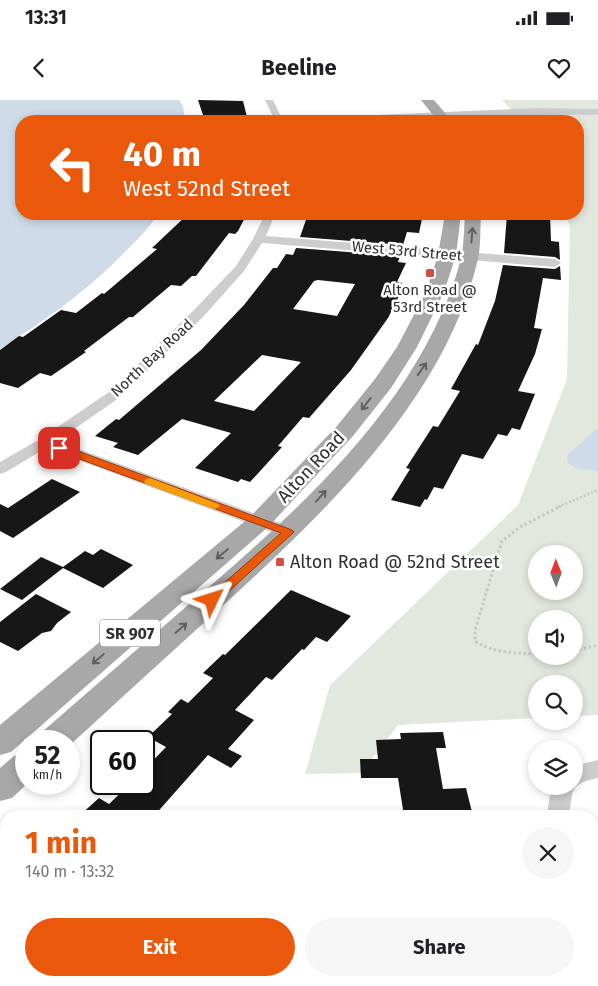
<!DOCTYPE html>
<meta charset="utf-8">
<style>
:root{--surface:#fff;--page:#f6f6f6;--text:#202124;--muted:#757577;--accent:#ea580c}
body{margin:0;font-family:"Fira Sans",sans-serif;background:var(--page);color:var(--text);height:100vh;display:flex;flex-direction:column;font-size:19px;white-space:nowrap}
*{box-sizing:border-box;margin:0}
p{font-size:16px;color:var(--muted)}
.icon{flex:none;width:28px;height:28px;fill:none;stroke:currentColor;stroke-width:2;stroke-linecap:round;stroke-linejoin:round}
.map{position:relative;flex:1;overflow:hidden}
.details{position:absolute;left:0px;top:710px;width:599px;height:176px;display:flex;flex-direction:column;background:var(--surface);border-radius:20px 20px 0 0;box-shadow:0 2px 8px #0003}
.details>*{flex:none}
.top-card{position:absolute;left:15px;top:15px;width:569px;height:105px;border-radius:20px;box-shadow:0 2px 8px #0003;background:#ea580c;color:#fff;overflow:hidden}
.needle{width:32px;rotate:359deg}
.buttons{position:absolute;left:528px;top:445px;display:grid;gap:10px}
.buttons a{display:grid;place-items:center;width:55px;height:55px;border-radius:50%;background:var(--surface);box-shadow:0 2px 8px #0003;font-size:25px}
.speed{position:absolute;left:15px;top:630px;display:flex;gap:10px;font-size:25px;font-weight:700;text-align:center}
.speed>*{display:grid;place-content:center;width:65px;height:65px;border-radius:50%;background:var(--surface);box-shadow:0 2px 8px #0003;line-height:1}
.speed small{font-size:12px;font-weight:400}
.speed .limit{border:2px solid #111;border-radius:8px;background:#fff;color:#111}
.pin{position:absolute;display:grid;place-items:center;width:42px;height:42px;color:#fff;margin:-21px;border-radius:10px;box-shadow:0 2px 8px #0006}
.me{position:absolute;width:55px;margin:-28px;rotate:49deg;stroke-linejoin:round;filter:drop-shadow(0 0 4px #0008)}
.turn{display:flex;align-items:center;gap:18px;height:105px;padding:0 25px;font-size:22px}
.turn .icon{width:65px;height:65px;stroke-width:2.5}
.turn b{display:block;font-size:35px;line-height:42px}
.round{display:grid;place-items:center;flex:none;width:52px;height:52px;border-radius:26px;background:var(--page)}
.headline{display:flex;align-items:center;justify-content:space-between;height:85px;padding:0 25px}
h1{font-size:30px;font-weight:700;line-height:38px;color:var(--accent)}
.button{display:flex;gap:10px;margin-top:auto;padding:10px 25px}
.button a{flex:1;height:58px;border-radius:30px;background:var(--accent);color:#fff;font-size:20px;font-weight:700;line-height:58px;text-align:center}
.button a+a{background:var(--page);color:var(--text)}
.status{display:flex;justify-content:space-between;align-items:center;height:35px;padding:0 25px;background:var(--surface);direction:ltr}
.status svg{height:14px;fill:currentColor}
header{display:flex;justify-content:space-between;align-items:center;height:65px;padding:0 25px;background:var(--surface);font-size:22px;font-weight:700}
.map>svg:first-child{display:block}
.green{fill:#e2e8dd;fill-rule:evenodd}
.water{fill:#cfdbe9}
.building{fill:#171717;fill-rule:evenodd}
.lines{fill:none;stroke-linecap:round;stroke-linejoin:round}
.path-far1{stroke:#c7c7c7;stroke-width:2.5;stroke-dasharray:2 2;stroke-linecap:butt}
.path{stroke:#c7c7c7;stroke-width:3;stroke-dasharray:2.5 2.5;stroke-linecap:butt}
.minor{fill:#cdcdcd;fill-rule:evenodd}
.primary{fill:#a8a8a8;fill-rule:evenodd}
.oneway{stroke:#606060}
.route{fill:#ea580c;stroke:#983908}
.slow{fill:#f59e0b}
.poi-dot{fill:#d34e47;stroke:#fff;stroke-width:2}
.labels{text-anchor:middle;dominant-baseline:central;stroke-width:5;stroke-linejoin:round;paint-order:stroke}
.far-street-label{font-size:15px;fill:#303030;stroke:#fff}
.far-poi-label{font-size:15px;fill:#303030;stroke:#fff}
.shield{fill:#fff;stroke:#6e6e6e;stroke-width:1}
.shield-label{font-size:16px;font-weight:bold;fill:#303030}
.street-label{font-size:18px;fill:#303030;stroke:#fff}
.poi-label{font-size:18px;fill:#303030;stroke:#fff;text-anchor:start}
</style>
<div class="status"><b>13:31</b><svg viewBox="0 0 49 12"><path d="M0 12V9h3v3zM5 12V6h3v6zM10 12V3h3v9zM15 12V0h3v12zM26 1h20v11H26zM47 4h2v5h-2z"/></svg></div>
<header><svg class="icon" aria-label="back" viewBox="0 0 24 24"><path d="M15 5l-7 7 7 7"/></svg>Beeline<svg class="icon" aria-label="heart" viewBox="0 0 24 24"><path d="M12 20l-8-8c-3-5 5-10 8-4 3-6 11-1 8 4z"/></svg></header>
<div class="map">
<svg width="598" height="886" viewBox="0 0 598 886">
<rect width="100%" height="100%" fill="#fff"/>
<path class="green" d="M502,0H598V615L574,616V584H536V618L398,625L361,673L305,674L330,585L518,405L567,279L570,127L566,114H578V21H522ZM536,454H574V491H536ZM536,519H574V556H536Z"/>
<path class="water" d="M0,0H179L183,6L185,21H21V114H158C147,131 134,143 120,157C83,194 44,221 0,249Z
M598,328V371L577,369L567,362V355Z"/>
<path class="building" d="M198,0L243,1L248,21H205Z
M188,114H247L238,131L235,134L229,133L196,176H192L181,186L171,185L133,217H129L84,251L86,252L51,276L40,273L18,288L0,283V250L19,236L23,237L61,210L76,213L102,193L104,194L157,149L152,148Z
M308,114H423L419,133L407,132L403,145L300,137Z
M507,114H550L551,141L559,142L560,160L555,157L504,153Z
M296,148L400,156L398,162L406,163L397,182L402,183L398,192H401L388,218L351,270L309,318L303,317L278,346L282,347L250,382L241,379L238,382L195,368L231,333L182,319L138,355L113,347L118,343L95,336L116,319L119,320L201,250L244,205L273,168H277L286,154L293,155ZM318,180L355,184L337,216L293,209L314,181ZM262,255L301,262L254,311L214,301Z
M503,165L555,169L560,166L561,180L543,178L534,228L542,229L535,254L518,291L535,294L520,330L512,328L507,336L498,334L483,359L462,354L443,389L434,387L427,400L425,399L420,407L391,400L410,369L406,368L433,326L438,327L460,291L451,289L476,244L478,245L495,201Z
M52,379L80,392L13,438L0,431V404L8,408Z
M101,449L133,465L103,488L63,468L22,500L0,489L41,457L63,467L85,451L93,455Z
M291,490L351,516L327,542L316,537L304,550L302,549L272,580L266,577L235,610L254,620L228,649L242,656L231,668L208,655L154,716H79L99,698L109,704L130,684H144V670L166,647L148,637L172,614L168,612L181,599L188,603L213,578L203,573L223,554L225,555Z
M36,494L71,512L57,523L51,531L42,533L18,551L0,542V522Z
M443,632L446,648H436L443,689L466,688L473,716H404L398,678H361L360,659H378L376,640L401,639L400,633Z"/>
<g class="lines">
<path class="path-far1" d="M558,407L598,390"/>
<path class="path" d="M574,551L598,545
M536,554C515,553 493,553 475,541V530L502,441L520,427L561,406"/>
<path class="minor" d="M265,0H273L282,19L536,8L598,9V15C490,13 383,21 275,21Z
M265,114H275L266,136L555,159L561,163L555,167L262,143L244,171L203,217L119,298L57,341L294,428L297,432L294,436L288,437L282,436L46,348L6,372L0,374V362L40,339L109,292L193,211L236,166L253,139Z
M598,660V678C569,684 573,690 569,716H547L551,686H574V666Z
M592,856L598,858V886H584L582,880H592Z"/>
<path class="primary" d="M421,0H434L452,21H438Z
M445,114H461L456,155L444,192L417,247L391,288L353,336L268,427L11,652L0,655V625L250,417L337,326L375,279L397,247L426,192L438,155Z
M465,114H481C480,129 481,145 478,159C444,302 321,416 217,511C167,556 118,601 69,646V641H37L42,632C93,588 144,543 195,499C302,407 423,300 461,159C464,145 464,128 465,114Z
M26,652L27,684L12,698L0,701V668L14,656Z"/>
</g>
<defs><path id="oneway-shaft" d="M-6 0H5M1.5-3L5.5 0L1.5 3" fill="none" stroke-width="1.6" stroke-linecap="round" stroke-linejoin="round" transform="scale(1.25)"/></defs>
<g class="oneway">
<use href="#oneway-shaft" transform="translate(472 135) rotate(-85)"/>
<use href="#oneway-shaft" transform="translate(422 269) rotate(-55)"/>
<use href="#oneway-shaft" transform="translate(366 304) rotate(128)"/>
<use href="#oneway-shaft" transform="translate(321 396) rotate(-48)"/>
<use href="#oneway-shaft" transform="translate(222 454) rotate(140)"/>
<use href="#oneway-shaft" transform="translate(181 528) rotate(-41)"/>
<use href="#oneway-shaft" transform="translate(98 559) rotate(140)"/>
</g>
<path class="route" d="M59,344L292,430L294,432L216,503H207L206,500L207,498L281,433L55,350V345Z"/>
<path class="slow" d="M150,378L218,404L220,406L215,409L211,408L146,384L144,382L146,379Z"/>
<g class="poi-dot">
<rect x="425" y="168" width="10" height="10" rx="2.5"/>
<rect x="275" y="457" width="10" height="10" rx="2.5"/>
</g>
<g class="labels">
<g class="far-street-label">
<text transform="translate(407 151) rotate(5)">West 53rd Street</text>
<text transform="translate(152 258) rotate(-43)">North Bay Road</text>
</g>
<g class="far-poi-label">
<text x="430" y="190">Alton Road @<tspan x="430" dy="17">53rd Street</tspan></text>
</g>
<rect class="shield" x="100" y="519.5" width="60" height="27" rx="4"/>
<g class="shield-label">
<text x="130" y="533">SR 907</text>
</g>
<g class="street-label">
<text transform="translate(311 367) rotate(-47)">Alton Road</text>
</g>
<g class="poi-label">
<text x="290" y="462">Alton Road @ 52nd Street</text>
</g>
</g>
</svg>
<div class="buttons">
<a><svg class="needle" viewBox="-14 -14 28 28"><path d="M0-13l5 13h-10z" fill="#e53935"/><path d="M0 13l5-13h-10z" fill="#757577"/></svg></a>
<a><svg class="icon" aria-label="sound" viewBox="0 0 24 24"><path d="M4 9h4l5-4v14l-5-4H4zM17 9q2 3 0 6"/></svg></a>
<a><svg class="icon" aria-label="search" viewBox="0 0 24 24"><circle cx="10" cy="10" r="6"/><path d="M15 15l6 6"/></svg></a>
<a><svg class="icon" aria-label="layers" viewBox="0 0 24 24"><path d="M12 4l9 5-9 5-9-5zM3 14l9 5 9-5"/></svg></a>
</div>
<div class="speed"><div>52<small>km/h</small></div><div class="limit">60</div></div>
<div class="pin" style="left:59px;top:348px;background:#d93025"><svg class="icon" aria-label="arrive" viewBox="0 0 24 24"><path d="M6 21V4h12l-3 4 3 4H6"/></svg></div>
<svg class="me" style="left:212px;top:500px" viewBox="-20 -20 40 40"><path d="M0-17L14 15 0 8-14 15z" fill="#ea580c" stroke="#fff" stroke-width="4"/></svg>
<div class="top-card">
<div class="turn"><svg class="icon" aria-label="left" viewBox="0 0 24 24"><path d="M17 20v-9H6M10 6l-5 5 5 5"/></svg><div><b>40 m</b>West 52nd Street</div></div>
</div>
<section class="details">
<div class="headline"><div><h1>1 min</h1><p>140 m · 13:32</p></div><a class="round"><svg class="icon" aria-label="close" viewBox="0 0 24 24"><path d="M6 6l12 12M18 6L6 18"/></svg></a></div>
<div class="button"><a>Exit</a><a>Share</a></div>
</section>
</div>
